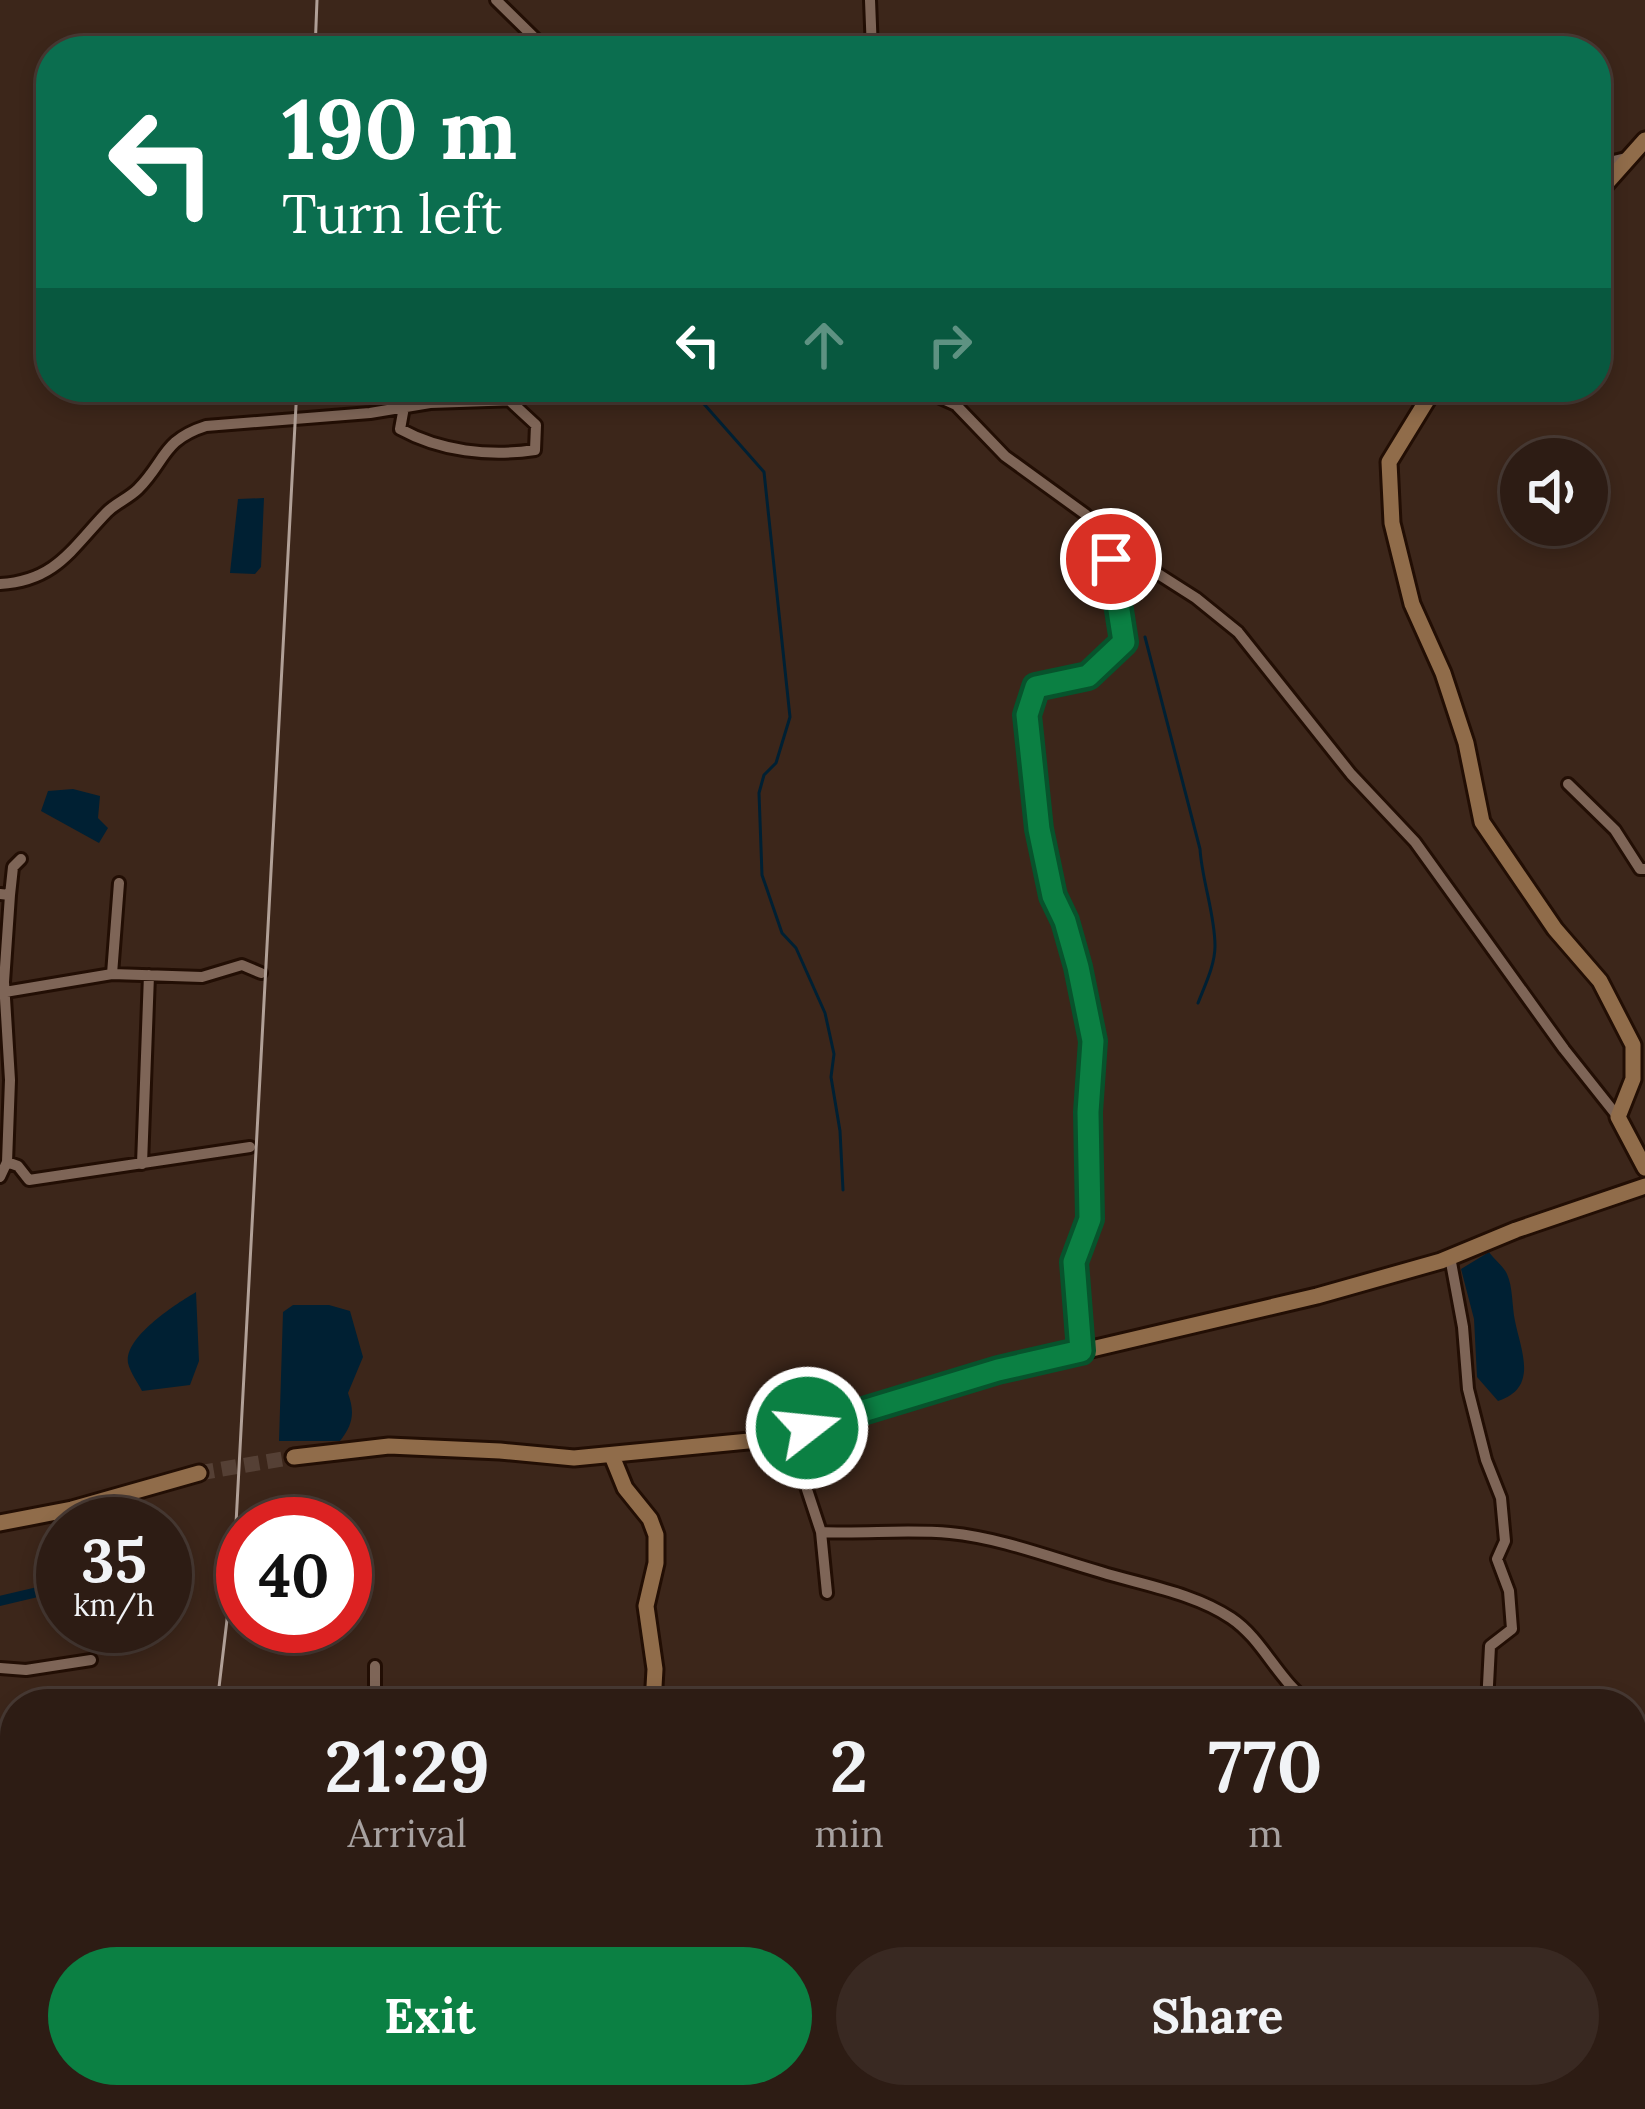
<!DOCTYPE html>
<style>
:root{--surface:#2d1c14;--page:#392922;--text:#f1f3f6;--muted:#a7a1a0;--line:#483a34;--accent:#0b8043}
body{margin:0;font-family:Lora,serif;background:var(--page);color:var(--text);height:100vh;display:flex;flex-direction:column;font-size:45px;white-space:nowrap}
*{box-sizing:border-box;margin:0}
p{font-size:39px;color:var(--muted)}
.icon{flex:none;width:66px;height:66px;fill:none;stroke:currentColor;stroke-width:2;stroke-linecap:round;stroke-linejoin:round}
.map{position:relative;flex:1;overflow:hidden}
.side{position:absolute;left:0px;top:1689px;width:1647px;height:420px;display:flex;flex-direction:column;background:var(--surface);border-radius:48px 48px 0 0;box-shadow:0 6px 18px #0003,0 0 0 3px var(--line)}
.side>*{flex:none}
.banner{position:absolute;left:36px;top:36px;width:1575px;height:366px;border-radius:48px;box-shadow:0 6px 18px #0003,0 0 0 3px var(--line);background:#0b6e4f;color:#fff;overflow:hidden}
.tools{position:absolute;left:1500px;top:438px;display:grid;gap:24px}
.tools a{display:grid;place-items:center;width:108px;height:108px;border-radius:50%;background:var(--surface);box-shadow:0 6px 18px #0003,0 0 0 3px var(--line);font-size:60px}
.speed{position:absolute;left:36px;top:1497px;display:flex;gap:24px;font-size:60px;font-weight:700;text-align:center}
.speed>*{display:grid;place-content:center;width:156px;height:156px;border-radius:50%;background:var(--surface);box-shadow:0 6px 18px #0003,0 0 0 3px var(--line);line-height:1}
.speed small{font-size:30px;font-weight:400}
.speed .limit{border:18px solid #d22;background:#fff;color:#111}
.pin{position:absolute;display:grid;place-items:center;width:102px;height:102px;color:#fff;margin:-51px;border:6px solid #fff;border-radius:50%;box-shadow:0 3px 12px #0007}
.me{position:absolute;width:132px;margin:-66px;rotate:74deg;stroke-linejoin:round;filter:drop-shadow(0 0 9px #0008)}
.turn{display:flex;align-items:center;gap:42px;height:252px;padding:0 48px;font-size:54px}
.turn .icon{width:156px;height:156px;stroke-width:2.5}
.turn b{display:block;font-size:84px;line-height:102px}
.lanes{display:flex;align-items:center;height:114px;padding:0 48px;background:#0003;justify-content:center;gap:60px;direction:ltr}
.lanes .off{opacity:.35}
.eta{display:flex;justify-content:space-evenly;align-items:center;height:204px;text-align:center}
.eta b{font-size:72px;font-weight:700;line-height:84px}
.action{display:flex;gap:24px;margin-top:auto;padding:24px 48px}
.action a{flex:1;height:138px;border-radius:72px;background:var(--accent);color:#fff;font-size:48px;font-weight:700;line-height:138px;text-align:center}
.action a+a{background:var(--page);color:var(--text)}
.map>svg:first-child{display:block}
.water{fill:#002033}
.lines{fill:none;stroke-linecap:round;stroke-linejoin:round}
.stream{stroke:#002033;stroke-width:3}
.canal{stroke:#002033;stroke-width:10}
.secondary-tunnel{stroke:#554035;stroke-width:15;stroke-dasharray:15 8;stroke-linecap:butt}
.street-casing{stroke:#220e04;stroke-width:16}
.secondary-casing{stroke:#220e04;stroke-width:21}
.street{stroke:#7e6557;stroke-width:10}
.secondary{stroke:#906c4a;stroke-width:15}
.rail{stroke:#b1a097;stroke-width:3}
.route-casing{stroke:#07532c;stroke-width:30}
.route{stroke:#0b8043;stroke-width:21}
</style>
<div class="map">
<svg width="1645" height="2109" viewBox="0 0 1645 2109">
<rect width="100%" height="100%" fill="#3c261a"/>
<path class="water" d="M264,498L261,567L255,574L230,573L238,499Z
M73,789L100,796L98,818L108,828L99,843L41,811L48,791Z
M1489,1252C1494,1259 1504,1267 1507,1274C1513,1287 1512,1307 1515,1321C1521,1351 1539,1388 1498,1401L1477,1377L1474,1319L1461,1269Z
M196,1292L199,1361L190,1385L142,1391C138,1383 130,1372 128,1363C124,1337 176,1304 196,1292Z
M293,1305H329L350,1311L363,1357L348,1393C355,1413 353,1424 340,1441H279L283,1312Z"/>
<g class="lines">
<path class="stream" d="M689,387L764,472L790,717L776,763L764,775L759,793L762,875L782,933L796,948L825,1013L834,1054L831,1077L840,1131L843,1190
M1145,637L1200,849C1202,881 1215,914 1215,946C1215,965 1205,985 1198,1003"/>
<path class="canal" d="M165,1566L188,1563
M0,1601L63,1586"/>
<path class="secondary-tunnel" d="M199,1473L294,1457"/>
<defs>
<path id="street" d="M496,0L548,51
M870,0L872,51
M1596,165L1626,158
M916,387L956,405L1005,456L1085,514L1116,547L1196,598L1238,632L1351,774L1415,842L1564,1049L1618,1117
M404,407L400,429C440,451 489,457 535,450L536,425L509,400
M0,584C56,581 72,548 107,512C116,503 129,498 138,489C166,461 162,440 206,426L370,413L430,403L514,400L532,387
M1568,784L1615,830L1640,869H1645
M0,894L10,895L4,982L10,1080L7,1162
M10,895L13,867L21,859
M112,974L119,883
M5,992L112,974L202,977L242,965L261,973
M142,1164L149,975
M0,1177L7,1162L18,1166L29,1180L250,1147
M1450,1257L1463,1327L1468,1389L1486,1460L1501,1498L1505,1541L1497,1559L1509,1591L1512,1629L1490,1646L1487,1704
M1081,1351L1073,1278L1081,1236L1090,1219L1088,1112L1093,1041L1078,967L1043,854L1027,724L1028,703L1036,687L1088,675L1124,642L1110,570L1116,547
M789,1435L821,1532L827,1593
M821,1532C864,1534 907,1529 950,1533C1001,1538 1052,1558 1101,1572C1143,1585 1194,1593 1231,1618C1264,1640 1278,1682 1312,1704
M375,1666V1704
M0,1668L26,1670L91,1660
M0,1796L15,1794
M786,2109L787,2094
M1318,2109L1329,2094"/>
<path id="secondary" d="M1596,195L1645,140
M1435,387L1389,462L1392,523L1412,604L1443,673L1466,743L1482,822L1555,929L1600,981L1633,1045V1079L1618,1117L1645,1168
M612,1456L625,1488L650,1519L656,1535V1563L646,1606L655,1669L653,1704
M294,1457L389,1446L500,1451L574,1458L780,1438L998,1371L1317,1296L1441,1261L1516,1230L1645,1186
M0,1523L72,1509L199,1473
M602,2094L604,2109"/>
</defs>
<use href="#street" class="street-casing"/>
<use href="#secondary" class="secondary-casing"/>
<use href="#street" class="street"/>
<use href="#secondary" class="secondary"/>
<path class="rail" d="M315,51L317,0
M217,1704L234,1561L297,387
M90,2109L98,2094"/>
</g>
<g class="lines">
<defs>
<path id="route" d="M807,1428L998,1370L1081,1351L1074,1262L1090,1219L1088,1112L1093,1041L1078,967L1065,921L1053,896L1039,829L1027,715L1036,687L1088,676L1124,642L1111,559"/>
</defs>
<use href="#route" class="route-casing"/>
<use href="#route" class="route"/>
</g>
</svg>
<div class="tools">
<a><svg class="icon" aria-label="sound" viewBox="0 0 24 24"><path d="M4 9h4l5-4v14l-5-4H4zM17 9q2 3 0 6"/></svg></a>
</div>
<div class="speed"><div>35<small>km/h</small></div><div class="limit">40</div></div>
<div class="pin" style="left:1111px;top:559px;background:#d93025"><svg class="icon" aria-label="arrive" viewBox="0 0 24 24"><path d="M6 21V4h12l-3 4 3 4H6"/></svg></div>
<svg class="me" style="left:807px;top:1428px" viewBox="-20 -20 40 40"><circle r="17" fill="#0b8043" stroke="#fff" stroke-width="3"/><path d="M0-11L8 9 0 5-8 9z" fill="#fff"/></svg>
<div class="banner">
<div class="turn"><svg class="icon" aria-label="left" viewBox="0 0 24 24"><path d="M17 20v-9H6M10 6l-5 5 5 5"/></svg><div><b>190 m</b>Turn left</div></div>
<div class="lanes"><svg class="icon" aria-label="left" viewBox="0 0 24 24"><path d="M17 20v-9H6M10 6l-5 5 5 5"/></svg><svg class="icon off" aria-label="ahead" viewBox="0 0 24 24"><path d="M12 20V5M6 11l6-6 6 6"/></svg><svg class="icon off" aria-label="right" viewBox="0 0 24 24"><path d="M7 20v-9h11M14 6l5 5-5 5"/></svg></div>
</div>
<section class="side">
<div class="eta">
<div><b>21:29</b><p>Arrival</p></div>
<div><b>2</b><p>min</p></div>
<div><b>770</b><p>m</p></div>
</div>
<div class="action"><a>Exit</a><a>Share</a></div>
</section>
</div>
